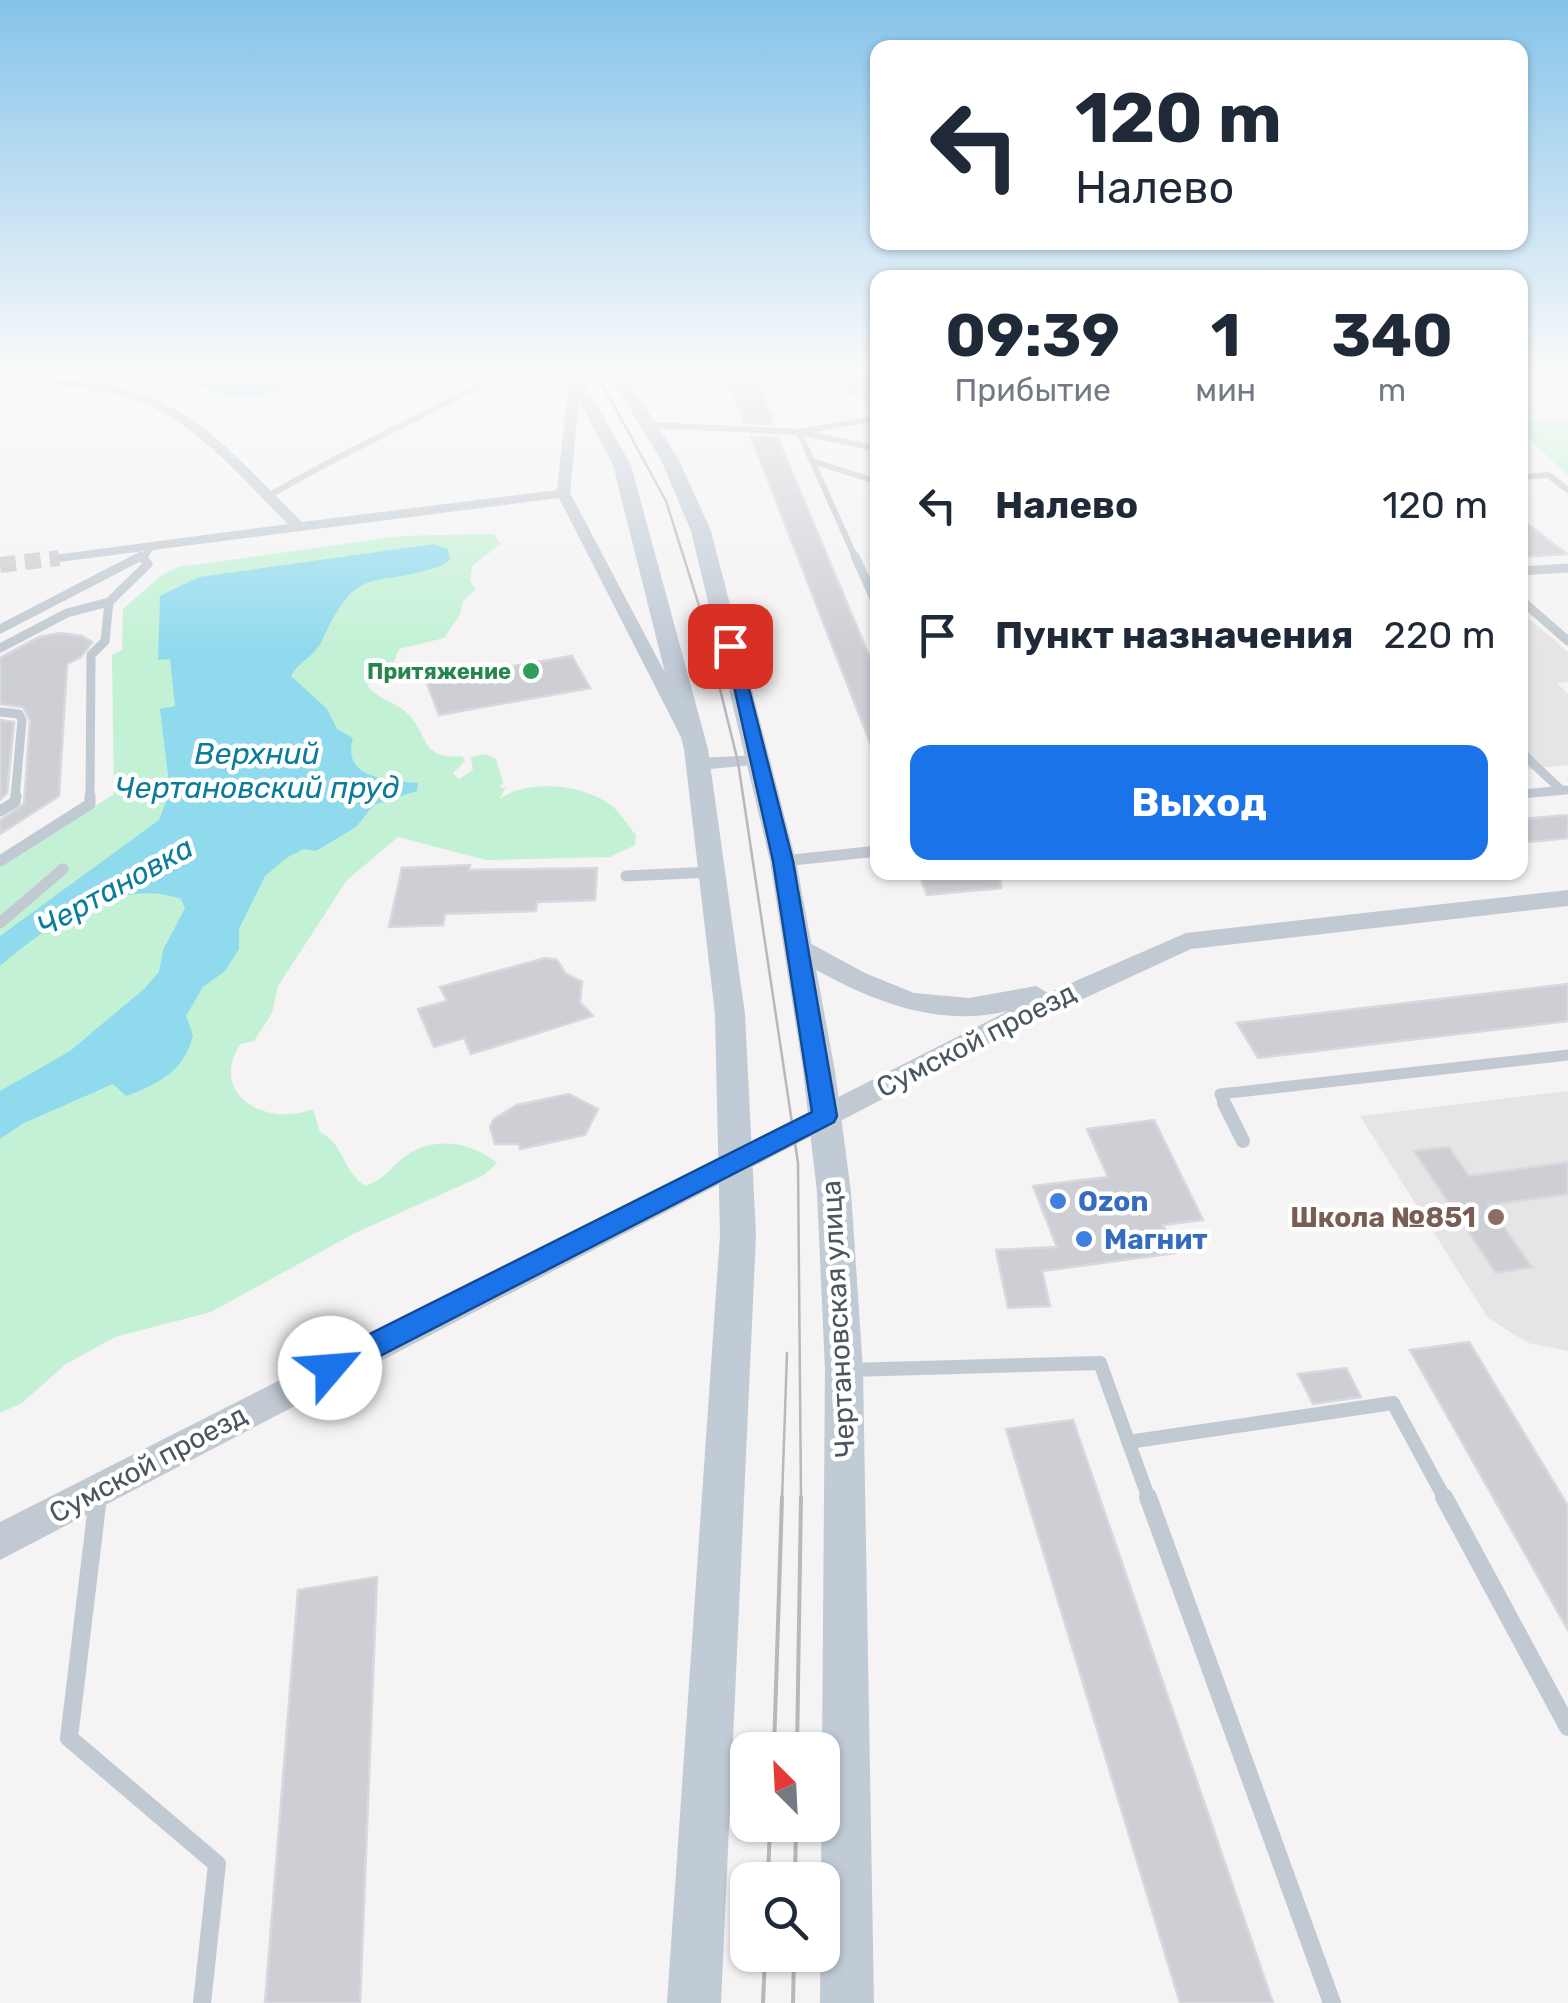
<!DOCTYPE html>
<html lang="ru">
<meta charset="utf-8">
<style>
:root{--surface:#fff;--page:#f2f2f3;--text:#1f2937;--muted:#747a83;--accent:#1a73e8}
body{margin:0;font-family:Rubik,sans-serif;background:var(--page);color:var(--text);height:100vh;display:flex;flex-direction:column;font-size:38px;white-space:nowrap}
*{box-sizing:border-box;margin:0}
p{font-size:32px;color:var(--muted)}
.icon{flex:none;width:55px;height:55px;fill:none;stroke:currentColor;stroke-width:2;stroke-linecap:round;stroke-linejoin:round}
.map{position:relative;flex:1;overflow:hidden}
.details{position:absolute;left:870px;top:270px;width:658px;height:610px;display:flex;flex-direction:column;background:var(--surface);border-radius:20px;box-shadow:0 2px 8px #0004}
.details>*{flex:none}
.banner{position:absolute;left:870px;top:40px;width:658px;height:210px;border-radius:20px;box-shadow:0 2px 8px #0004;background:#fff;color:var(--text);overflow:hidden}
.needle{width:65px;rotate:336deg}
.fabs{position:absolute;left:730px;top:1732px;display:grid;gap:20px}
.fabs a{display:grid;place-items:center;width:110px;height:110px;border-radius:20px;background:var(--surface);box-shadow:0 2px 8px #0004;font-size:50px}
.pin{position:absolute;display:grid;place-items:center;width:85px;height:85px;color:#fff;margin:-42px;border-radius:20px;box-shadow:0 5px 15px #0006}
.me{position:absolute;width:110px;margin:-55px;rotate:63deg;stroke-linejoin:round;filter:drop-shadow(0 0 8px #0008)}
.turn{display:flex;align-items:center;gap:35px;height:210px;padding:0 40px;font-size:45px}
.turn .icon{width:130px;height:130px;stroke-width:2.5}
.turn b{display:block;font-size:70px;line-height:85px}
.eta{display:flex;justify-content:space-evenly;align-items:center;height:170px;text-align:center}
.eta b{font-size:60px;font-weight:700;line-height:70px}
.button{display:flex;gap:20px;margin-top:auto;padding:20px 40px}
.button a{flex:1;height:115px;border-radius:20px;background:var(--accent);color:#fff;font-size:40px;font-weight:700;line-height:115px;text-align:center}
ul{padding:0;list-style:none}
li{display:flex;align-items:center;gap:30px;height:130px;padding:0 40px}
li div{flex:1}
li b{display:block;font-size:38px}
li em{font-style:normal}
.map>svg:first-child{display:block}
.education{fill:#e6e4e5}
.green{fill:#c3f1d5}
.water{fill:#90daee}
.building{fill:#cdcfd5;stroke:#d7d9de;stroke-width:2.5}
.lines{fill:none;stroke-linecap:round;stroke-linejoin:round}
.minor-tunnel-far1{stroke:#caccce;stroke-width:12;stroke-dasharray:12 6;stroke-linecap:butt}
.minor-tunnel{stroke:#caccce;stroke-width:16;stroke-dasharray:16 9;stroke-linecap:butt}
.service-far4{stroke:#c1cad2;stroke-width:6}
.service-far3{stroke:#c1cad2;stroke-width:9}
.service-far2{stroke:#c1cad2;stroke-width:11}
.service-far1{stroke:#c1cad2;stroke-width:14}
.service{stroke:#c1cad2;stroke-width:18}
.minor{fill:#c1cad2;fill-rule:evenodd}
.tertiary{fill:#c1cad2;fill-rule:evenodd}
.secondary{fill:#c1cbd6;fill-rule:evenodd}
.tram-far1{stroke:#b5b8bd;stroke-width:2.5}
.tram{stroke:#b5b8bd;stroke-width:4}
.route{fill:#1a73e8;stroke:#114b97;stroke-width:2.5}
.leisure-dot{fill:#2e9e5b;stroke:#fff;stroke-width:4}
.shop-dot{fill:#3f7fe0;stroke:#fff;stroke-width:4}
.education-dot{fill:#8d6e63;stroke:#fff;stroke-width:4}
.labels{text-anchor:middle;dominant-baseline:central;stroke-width:9;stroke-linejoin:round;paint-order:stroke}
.far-leisure-label{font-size:22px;font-weight:bold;fill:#27864d;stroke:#fff;text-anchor:end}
.street-label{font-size:28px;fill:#4a5661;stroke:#fff}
.shop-label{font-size:28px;font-weight:bold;fill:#366cbe;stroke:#fff;text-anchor:start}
.education-label{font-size:28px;font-weight:bold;fill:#785e54;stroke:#fff;text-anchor:end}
.water-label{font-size:30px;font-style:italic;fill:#0c7c9b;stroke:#fff}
</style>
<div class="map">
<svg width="1568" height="2003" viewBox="0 0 1568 2003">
<rect width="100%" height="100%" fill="#f5f3f3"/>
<path class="education" d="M1520,611L1568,652V682L1557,683L1568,694V765L1520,770Z
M1568,1091V1351L1528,1343L1488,1318L1360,1116Z"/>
<path class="green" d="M1520,420H1568V476L1520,429Z
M478,534H494L501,544L472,566L470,581L476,589L463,601L460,615L444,638L399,649L391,670L367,686C378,699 396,702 408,714C429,735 420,760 462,756L465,761L453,773L459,779L473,770L471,757L486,754L496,759L503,783L499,787L506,788L499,799C528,779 582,784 611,805C620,812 628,826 636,835L635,845L610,857L486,860L398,837L347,880L278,986L272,1013L254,1041L240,1044C208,1096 267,1127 313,1109L320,1132C345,1145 341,1169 365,1186C387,1180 395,1159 416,1150C443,1137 475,1145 497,1163L484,1175L353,1234L211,1312L115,1337L66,1364L22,1403L0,1413V867L114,794L112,655L122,650L123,609L162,575L178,567L401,536Z"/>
<path class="water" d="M140,371H317C296,380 273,395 249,397C223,399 173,374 140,371Z
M434,544L448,549L450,560L443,565C372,591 359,559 322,641C315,656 298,662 291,676L327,709L337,729L353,738C341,779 388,780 418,783L417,791L374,805L356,827L316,851L304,849L288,857L265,876L239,929V949L225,971L203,987L186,1016L193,1035C185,1071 158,1084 126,1096L113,1084L24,1123L0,1139V1091L70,1051L144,989L159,972L163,950L185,908L181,899C119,876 46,926 0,966V936L159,820L170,792L160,709L175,706L170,659L158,660L160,596L199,577Z"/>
<path class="building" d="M868,375L878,381V407L832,383Z
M757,384L772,416V424L745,423L729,386Z
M751,437L778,438L878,677V763Z
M1520,518L1567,554L1520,557Z
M60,633L82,636L92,642L81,657L67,664L59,796L0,834V820L24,804L30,721L23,707L0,704V658L39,637Z
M572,656L590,688L439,715L426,681Z
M0,720L14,722L7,793L0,800Z
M1568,815V838L1520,843V819Z
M470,865L469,870L597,868L595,900L537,902L536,911L445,914L443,925L389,927L402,868Z
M918,872H1000L1001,888L927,895Z
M545,958L557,960L565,973L582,982L580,1002L593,1016L471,1054L464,1038L434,1047L418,1009L447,1001L440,987Z
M1568,984V1021L1258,1058L1237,1023Z
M569,1094L598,1109L585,1135L520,1149L519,1144H495L490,1127L494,1119L517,1105Z
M1154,1120L1203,1220L1163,1225L1176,1253L1042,1271L1050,1306L1008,1308L996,1250L1057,1247L1033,1186L1108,1177L1087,1129Z
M1449,1147L1469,1176L1568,1162V1194L1488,1205L1532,1267L1496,1273L1414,1151Z
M1469,1342L1568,1506V1630L1410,1350Z
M1346,1368L1361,1397L1313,1404L1298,1374Z
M1073,1420L1273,2003H1180L1006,1429Z
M377,1577L360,2003H265L298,1590Z"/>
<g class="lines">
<path class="minor-tunnel-far1" d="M54,559L59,558"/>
<path class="minor-tunnel" d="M0,565L59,558"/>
<path class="service-far4" d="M651,425L799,432L878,449
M812,461L878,482
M1520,477L1548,475L1568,490
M267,497C345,450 427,416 506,371
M136,559L141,556
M143,559L152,546
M856,559L799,432L878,418"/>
<path class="service-far3" d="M855,556L878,607
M1520,571L1568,568
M1520,599L1568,641
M0,629L141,556
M0,648L67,613L109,602
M0,712L19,714L22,720L15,798
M1520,751L1561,790
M1520,794L1566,790
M90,798L91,655L105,641L109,602L148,564L141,556"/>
<path class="service-far2" d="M0,811L15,802L16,796
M0,861L90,804V796
M783,861L878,851
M626,876L711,872
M0,923L63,869
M1225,1105L1220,1094L1568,1055"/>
<path class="service-far1" d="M1224,1103L1243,1141
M849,1370L1100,1363L1149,1499
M1128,1442L1393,1403L1445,1499
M98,1499V1495"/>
<path class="service" d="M98,1497L69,1738L217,1864L202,2003
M1148,1497L1332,2003
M1444,1497L1568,1727"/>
<path class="minor" d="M575,374L581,377L570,493L699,737L696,741L690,742L681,737L559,498L59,562L52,558L54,555L288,524C238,475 188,411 117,394C79,385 39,386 0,385V377C46,379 94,378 139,393C206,415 253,475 302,522L557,490L569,377Z
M759,755L768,760L765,764L699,770L690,764L699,758Z"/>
<path class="tertiary" d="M1568,890V906L1191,949L1005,1035L0,1560V1522L1008,1011C942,1027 879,1004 822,973C809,966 792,959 784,947L788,941H806L865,973L914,993L969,998L1036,986L1048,993L1186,933Z"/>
<path class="secondary" d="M563,371H577L631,465L708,749L745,1014L756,1235L721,2003H667L720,1235L715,1014L684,749L613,465Z
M607,371H622L679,460L711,531L796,861L835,1071L851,1192L863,1370L874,2003H820L825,1370L817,1192L803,1071L770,861L691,531L661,460Z"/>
<path class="tram-far1" d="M595,371L666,501L701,612L738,762L798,1163L801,1499
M782,1499L787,1353"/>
<path class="tram" d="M774,1750L782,1497
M797,1750L801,1497
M768,1880L770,1825
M795,1880L796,1825
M763,2003L765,1955
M793,2003L794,1955"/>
</g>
<linearGradient id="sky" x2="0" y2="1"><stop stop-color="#85c3ea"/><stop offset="0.57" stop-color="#fafafa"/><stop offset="1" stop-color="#fafafa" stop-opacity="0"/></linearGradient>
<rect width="1568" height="651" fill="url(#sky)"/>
<path class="route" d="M724,642L738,646L793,861L837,1116L834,1122L341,1376L330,1380L320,1376L316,1368L320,1359L812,1112L773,861Z"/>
<circle class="leisure-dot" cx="531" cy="671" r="10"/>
<g class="shop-dot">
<circle cx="1058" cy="1201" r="10"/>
<circle cx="1084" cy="1239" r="10"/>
</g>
<circle class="education-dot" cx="1496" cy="1217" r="10"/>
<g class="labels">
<g class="far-leisure-label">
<text x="511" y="671">Притяжение</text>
</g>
<g class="street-label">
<text transform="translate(976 1040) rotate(-27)">Сумской проезд</text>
<text transform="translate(838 1319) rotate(-93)">Чертановская улица</text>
<text transform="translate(148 1464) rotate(-28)">Сумской проезд</text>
</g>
<g class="shop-label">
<text x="1078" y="1201">Ozon</text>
<text x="1104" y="1239">Магнит</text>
</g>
<g class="education-label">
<text x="1476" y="1217">Школа №851</text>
</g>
<g class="water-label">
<text x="257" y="754">Верхний<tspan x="257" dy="34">Чертановский пруд</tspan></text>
<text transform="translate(115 887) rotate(-29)">Чертановка</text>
</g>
</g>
</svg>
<div class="fabs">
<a><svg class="needle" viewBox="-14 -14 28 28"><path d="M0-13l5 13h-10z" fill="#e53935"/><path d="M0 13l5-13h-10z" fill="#747a83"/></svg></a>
<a><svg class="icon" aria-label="search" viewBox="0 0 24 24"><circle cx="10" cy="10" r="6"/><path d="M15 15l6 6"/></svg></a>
</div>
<div class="pin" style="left:730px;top:646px;background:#d93025"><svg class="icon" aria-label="arrive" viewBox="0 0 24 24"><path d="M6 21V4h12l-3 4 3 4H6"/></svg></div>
<svg class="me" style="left:330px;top:1368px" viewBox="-20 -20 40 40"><circle r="19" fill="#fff"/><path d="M0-13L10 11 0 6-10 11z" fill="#1a73e8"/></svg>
<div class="banner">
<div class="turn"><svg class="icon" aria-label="left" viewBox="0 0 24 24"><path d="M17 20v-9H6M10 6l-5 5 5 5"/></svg><div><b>120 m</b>Налево</div></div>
</div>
<section class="details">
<div class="eta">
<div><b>09:39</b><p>Прибытие</p></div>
<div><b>1</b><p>мин</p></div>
<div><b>340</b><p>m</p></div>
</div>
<ul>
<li><svg class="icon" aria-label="left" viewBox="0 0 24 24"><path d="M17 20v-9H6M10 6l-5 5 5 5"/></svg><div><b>Налево</b></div><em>120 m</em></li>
<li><svg class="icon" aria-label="arrive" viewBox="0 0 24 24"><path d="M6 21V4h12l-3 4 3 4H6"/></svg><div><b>Пункт назначения</b></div><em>220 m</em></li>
</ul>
<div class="button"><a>Выход</a></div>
</section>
</div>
